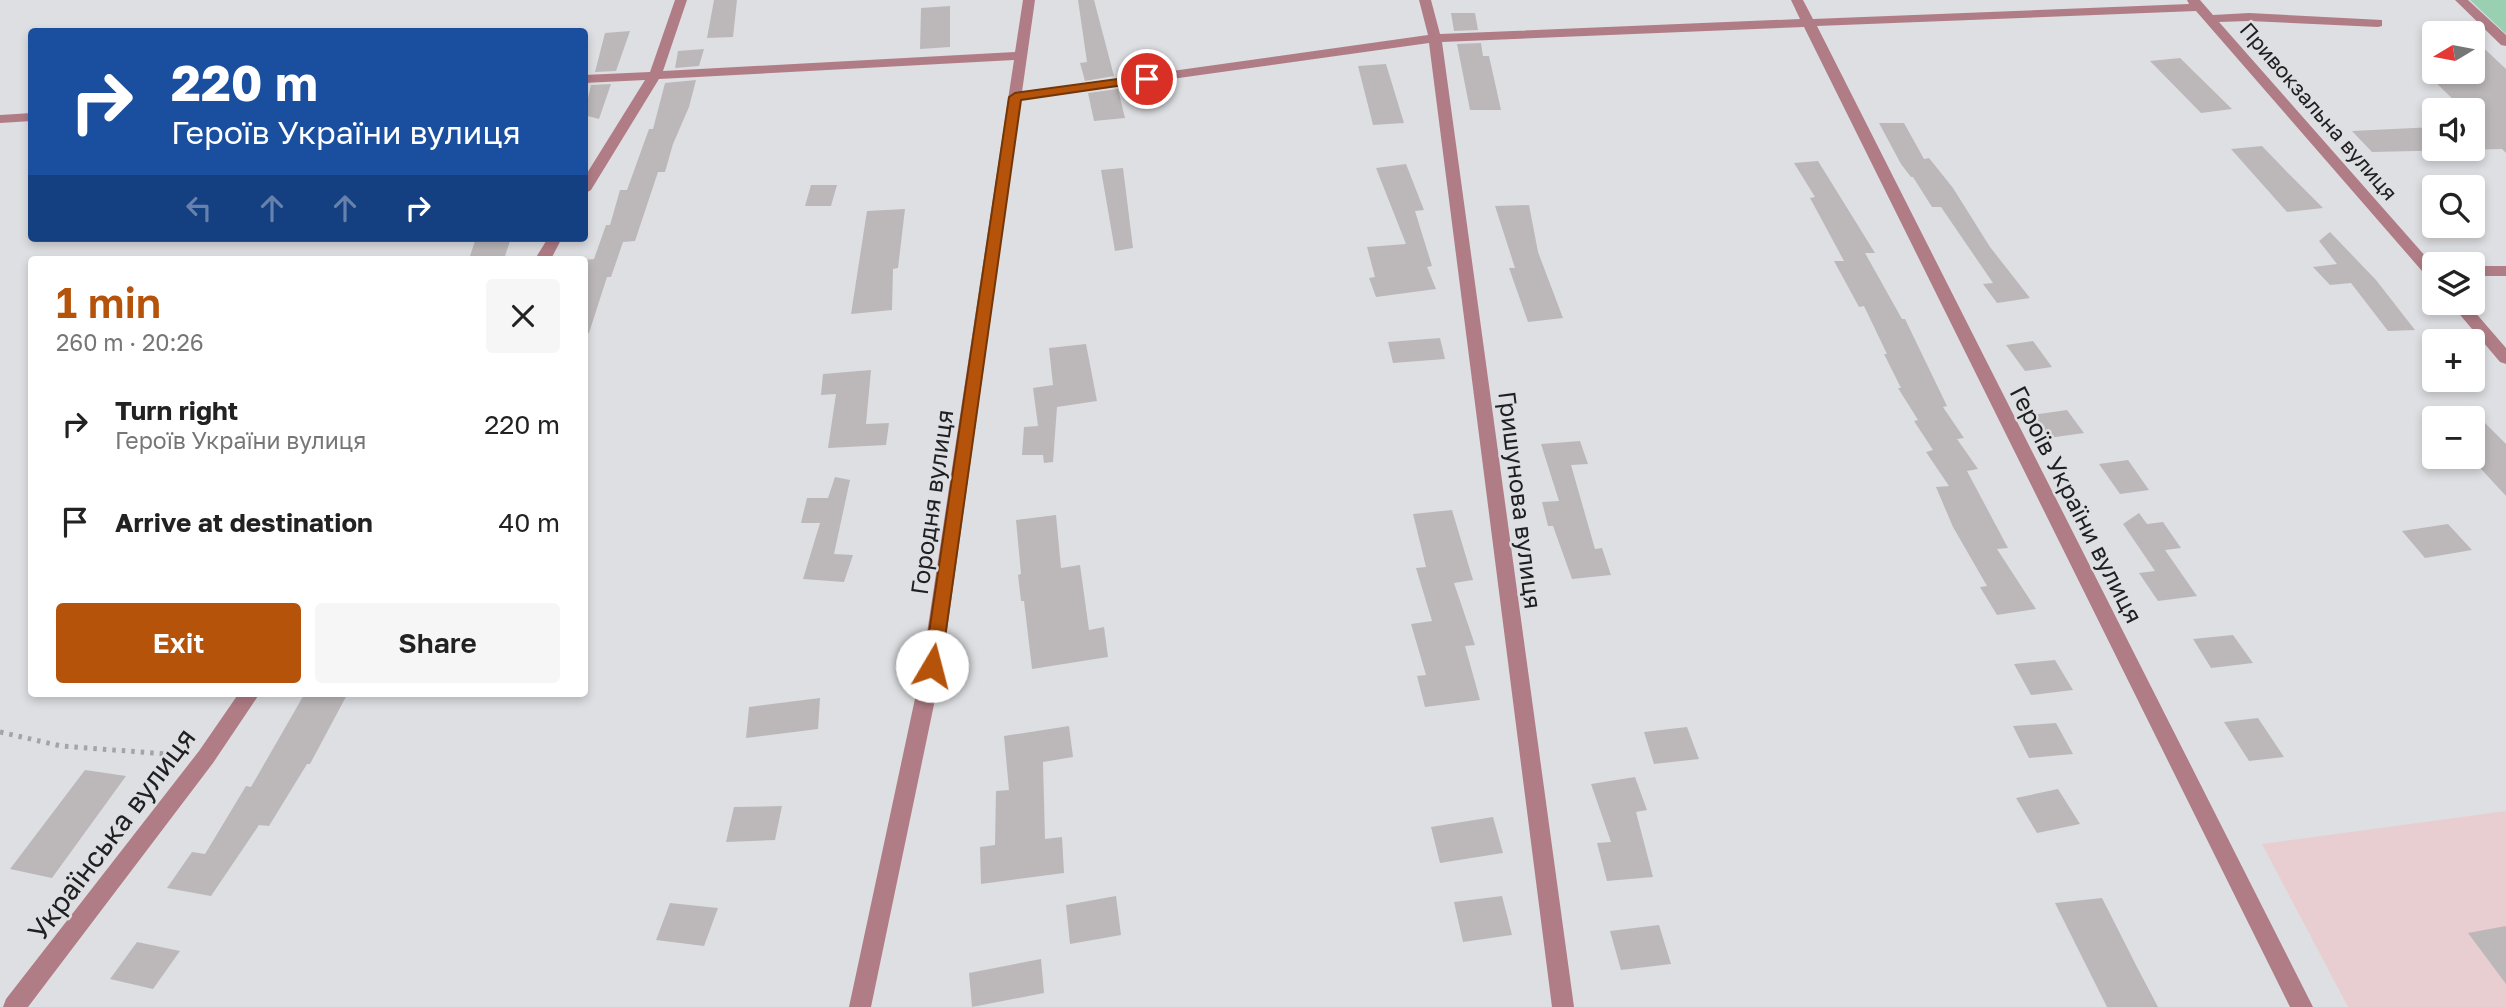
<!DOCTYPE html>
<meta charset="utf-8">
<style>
:root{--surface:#fff;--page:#f6f6f6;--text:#222;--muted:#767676;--accent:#b45309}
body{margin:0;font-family:"Golos Text",sans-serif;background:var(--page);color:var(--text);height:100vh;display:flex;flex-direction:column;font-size:26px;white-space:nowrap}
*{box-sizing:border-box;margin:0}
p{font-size:23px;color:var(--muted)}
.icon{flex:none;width:38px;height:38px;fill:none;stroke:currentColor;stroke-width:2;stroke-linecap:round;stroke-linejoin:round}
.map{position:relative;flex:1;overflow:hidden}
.sheet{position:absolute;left:28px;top:256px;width:560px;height:441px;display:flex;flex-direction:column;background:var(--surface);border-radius:7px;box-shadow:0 4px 10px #0003}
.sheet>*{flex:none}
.hud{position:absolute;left:28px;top:28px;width:560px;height:214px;border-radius:7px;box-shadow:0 4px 10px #0003;background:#1a4fa0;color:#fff;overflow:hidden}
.needle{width:46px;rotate:260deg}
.fabs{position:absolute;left:2422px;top:21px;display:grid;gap:14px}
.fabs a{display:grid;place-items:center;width:63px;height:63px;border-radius:7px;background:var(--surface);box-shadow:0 4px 10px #0003;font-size:35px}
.pin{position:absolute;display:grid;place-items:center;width:60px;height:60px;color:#fff;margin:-30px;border:4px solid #fff;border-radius:50%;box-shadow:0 2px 7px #0007}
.me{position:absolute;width:77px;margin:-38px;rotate:8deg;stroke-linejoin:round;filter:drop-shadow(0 0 5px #0008)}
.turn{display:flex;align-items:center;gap:24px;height:147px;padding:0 28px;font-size:32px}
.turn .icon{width:91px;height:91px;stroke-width:2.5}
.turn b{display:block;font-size:49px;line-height:60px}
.lanes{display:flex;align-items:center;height:66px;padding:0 28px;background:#0003;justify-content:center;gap:35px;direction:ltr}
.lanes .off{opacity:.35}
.round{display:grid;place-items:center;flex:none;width:74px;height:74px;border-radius:7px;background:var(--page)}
.summary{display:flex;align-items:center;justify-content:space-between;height:119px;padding:0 28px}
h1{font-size:42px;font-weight:600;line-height:52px;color:var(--accent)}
.action{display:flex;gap:14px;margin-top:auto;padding:14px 28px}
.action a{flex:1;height:80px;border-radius:7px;background:var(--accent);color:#fff;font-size:28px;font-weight:600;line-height:80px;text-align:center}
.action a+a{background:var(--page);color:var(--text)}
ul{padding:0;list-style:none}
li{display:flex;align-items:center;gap:21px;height:98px;padding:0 28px}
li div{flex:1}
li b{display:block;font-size:26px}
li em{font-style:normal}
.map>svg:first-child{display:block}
.industrial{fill:#e8ced1}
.green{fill:#99d0b2}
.building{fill:#bcb8b9}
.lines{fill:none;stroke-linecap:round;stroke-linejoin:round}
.path{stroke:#a3a4a7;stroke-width:5;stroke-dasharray:3.5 6;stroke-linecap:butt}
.minor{fill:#b07d86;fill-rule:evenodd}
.route{fill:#b45309;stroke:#753606;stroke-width:2}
.labels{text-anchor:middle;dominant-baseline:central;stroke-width:5;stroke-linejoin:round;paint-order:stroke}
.far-street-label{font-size:21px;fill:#202022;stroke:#dedfe2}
.street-label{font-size:24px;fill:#202022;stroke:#dedfe2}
.near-street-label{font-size:28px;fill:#202022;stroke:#dedfe2}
</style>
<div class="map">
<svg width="2506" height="1007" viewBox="0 0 2506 1007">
<rect width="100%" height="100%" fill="#dedfe2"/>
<path class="industrial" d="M2506,811V1007H2348L2262,844Z"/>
<path class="green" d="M2470,0H2506V34Z"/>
<path class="building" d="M714,0H737L733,37L707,38Z
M1078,0H1094L1114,76L1085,81L1080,63L1087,62Z
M950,6V47L920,49L921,8Z
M1451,13H1475L1478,30L1454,31Z
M630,31L616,71L595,72L605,33Z
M2473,38L2506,69V153L2502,149L2372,152L2352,131L2434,127V149H2473V125H2479L2473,119V110H2464L2427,74L2473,72Z
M1481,43L1483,56H1489L1501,110H1470L1457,44Z
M704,49L699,66L675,68L678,51Z
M2180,58L2232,109L2201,113L2150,61Z
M1386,64L1404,123L1373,125L1358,66Z
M696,80L689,107L673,144L665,172H658L635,241L623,242L611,277H607L589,333H584V260L594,259L606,225H610L620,190H627L649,129H653L665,83Z
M611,84L599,119L584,115L591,85Z
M1118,89L1125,118L1094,121L1088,93Z
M1879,123H1904L1924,159L1929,158L1953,188L1990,247L2030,298L1997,303L1983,284L1993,283L1941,207H1932L1913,177H1911L1901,164Z
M2262,146L2289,174L2323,208L2287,212L2231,149Z
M1818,161L1875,253H1865L1902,319H1905L1947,406L1943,407L1964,438L1957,439L1978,469L1967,471L2008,548L1997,549L2036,609L1997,615L1980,587L1987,586L1953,527L1936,487L1949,486L1926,452L1933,450L1914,421L1918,420L1898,388H1901L1884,354H1887L1864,306L1859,307L1834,261H1844L1810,198L1815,197L1794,163Z
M1406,164L1424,210L1415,211L1432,266L1427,267L1436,289L1376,297L1369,278L1375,277L1367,247L1406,244L1376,168Z
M1123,168L1133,248L1115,251L1101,170Z
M811,185H837L831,206H805Z
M1529,205L1538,252L1563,318L1528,322L1509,268H1515L1495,206Z
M905,209L898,268L893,269L892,310L851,314L867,211Z
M2330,232L2376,280L2415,330L2388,331L2351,283L2330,285L2313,267L2337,264L2319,241Z
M476,238H511L504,259H469Z
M1440,338L1445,359L1393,363L1388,342Z
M2033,341L2052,367L2025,371L2006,345Z
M1086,344L1097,401L1057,407L1053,462L1044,463L1043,455H1022L1024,427L1038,426L1033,388L1053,385L1049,348Z
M871,370L866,424L889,423L886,445L828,448L836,394L821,395L823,374Z
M2468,406L2506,444V496L2470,457H2473V418H2435L2429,411Z
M2067,410L2084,433L2048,438L2032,415Z
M1580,441L1588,464L1571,465L1595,549L1602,548L1611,575L1572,579L1553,526H1548L1542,502L1559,501L1541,444Z
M2128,460L2149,490L2120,494L2099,464Z
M835,477L850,480L834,554L853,555L844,582L803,579L820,523H801L807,498H828Z
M1452,510L1473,580L1454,583L1475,645L1465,646L1480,700L1425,707L1417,676L1426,675L1411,624L1432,621L1416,568L1426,567L1413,514Z
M2139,513L2147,524L2163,522L2181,548L2165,550L2197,596L2158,601L2139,573L2155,571L2123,524Z
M1056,515L1061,568L1080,565L1089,630L1104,627L1108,657L1032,669L1024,601H1021L1018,575L1021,574L1016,520Z
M2448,524L2472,550L2425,558L2402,531Z
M2233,635L2253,663L2211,668L2193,639Z
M2055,660L2073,690L2031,695L2014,664Z
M305,693H348L310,764H307L269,826L259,825L211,896L167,888L192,852L205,854L246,786L251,787Z
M820,698L818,729L746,738L749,707Z
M2258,718L2284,757L2249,761L2224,722Z
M2056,723L2073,754L2029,758L2013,726Z
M1069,726L1073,757L1043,762L1045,839L1062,837L1064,873L981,884L980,847L995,845L996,791L1009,790L1004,736Z
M1687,727L1699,759L1654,764L1644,732Z
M85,770L126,776L52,878L10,869Z
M1635,777L1647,810L1636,812L1653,877L1607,881L1597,843L1611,842L1591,784Z
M2058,789L2080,824L2037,833L2016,798Z
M782,806L775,840L726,842L734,807Z
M1493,817L1503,853L1440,863L1431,827Z
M1116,896L1121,935L1070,944L1066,905Z
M1502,896L1512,935L1463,942L1454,902Z
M2102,898L2138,969L2158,1007H2107L2055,903Z
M670,903L718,908L704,946L656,940Z
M1659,925L1671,964L1621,970L1610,931Z
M2506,926V984L2468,933Z
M137,942L180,951L153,989L110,979Z
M1041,959L1044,993L972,1007L969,973Z"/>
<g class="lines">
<path class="path" d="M0,732L61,746L180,755"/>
<path class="minor" d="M675,0H687L663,71L1015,52L1023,0H1035L1022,92L1428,35L1419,0H1431L1440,34L1800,19L1791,0H1803L1813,19L2189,4L2187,0H2200L2213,15L2249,13L2382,20V26L2378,27L2249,21L2219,22L2434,266V280L2429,279L2196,11L1817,26L2313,1007H2290L1804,27L1442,42L1574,1007H1552L1429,43L1021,100L942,666L871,1007H849L922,666L1014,60L659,79L591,190L584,194V178L645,80L584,83V75L650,72Z
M2455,0H2468L2506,35V46L2501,45Z
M32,113V121L0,123V115Z
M548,238H562L551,259H535Z
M2473,266H2506V276H2473Z
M2450,303H2467L2506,348V364L2500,362Z
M239,693H260L213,763L28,1007H3L6,999L199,751Z"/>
</g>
<path class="route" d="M1147,75L1153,79L1151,81L1021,100L941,666L939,671L932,673L926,671L924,666L1009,97L1015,93Z"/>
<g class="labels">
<g class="far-street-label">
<text transform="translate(2319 111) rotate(49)">Привокзальна вулиця</text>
</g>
<g class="street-label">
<text transform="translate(1521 500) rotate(83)">Гришунова вулиця</text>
<text transform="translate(931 502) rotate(-82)">Городня вулиця</text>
<text transform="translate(2077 504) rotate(63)">Героїв України вулиця</text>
</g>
<g class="near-street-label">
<text transform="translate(111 834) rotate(-53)">Українська вулиця</text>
</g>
</g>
</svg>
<div class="fabs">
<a><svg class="needle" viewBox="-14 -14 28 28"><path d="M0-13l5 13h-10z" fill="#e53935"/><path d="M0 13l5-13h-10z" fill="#767676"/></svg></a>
<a><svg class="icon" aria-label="sound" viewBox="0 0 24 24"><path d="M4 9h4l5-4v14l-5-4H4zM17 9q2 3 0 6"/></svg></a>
<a><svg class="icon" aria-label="search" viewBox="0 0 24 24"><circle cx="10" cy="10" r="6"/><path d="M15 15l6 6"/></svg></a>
<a><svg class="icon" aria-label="layers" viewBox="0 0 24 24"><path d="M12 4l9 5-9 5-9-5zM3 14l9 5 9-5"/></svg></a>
<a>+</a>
<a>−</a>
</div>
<div class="pin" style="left:1147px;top:79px;background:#d93025"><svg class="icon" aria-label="arrive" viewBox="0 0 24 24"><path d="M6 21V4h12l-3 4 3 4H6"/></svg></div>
<svg class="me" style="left:932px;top:666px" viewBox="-20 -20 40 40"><circle r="19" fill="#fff"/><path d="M0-13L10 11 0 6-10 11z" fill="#b45309"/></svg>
<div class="hud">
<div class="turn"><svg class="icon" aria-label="right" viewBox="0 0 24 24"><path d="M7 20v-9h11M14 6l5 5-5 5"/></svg><div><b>220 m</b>Героїв України вулиця</div></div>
<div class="lanes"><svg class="icon off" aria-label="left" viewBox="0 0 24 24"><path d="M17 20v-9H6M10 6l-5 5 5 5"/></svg><svg class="icon off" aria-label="ahead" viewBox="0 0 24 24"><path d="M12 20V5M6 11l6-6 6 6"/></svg><svg class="icon off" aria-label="ahead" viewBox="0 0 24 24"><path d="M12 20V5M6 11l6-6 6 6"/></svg><svg class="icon" aria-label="right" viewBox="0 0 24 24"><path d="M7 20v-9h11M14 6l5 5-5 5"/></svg></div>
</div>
<section class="sheet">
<div class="summary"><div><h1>1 min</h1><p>260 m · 20:26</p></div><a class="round"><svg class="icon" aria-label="close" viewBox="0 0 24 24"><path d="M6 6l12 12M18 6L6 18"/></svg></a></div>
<ul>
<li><svg class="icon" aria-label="right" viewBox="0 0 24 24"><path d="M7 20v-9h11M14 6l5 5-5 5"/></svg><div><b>Turn right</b><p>Героїв України вулиця</p></div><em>220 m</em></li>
<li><svg class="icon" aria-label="arrive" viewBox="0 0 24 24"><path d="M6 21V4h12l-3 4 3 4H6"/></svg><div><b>Arrive at destination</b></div><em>40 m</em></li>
</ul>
<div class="action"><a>Exit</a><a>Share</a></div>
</section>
</div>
